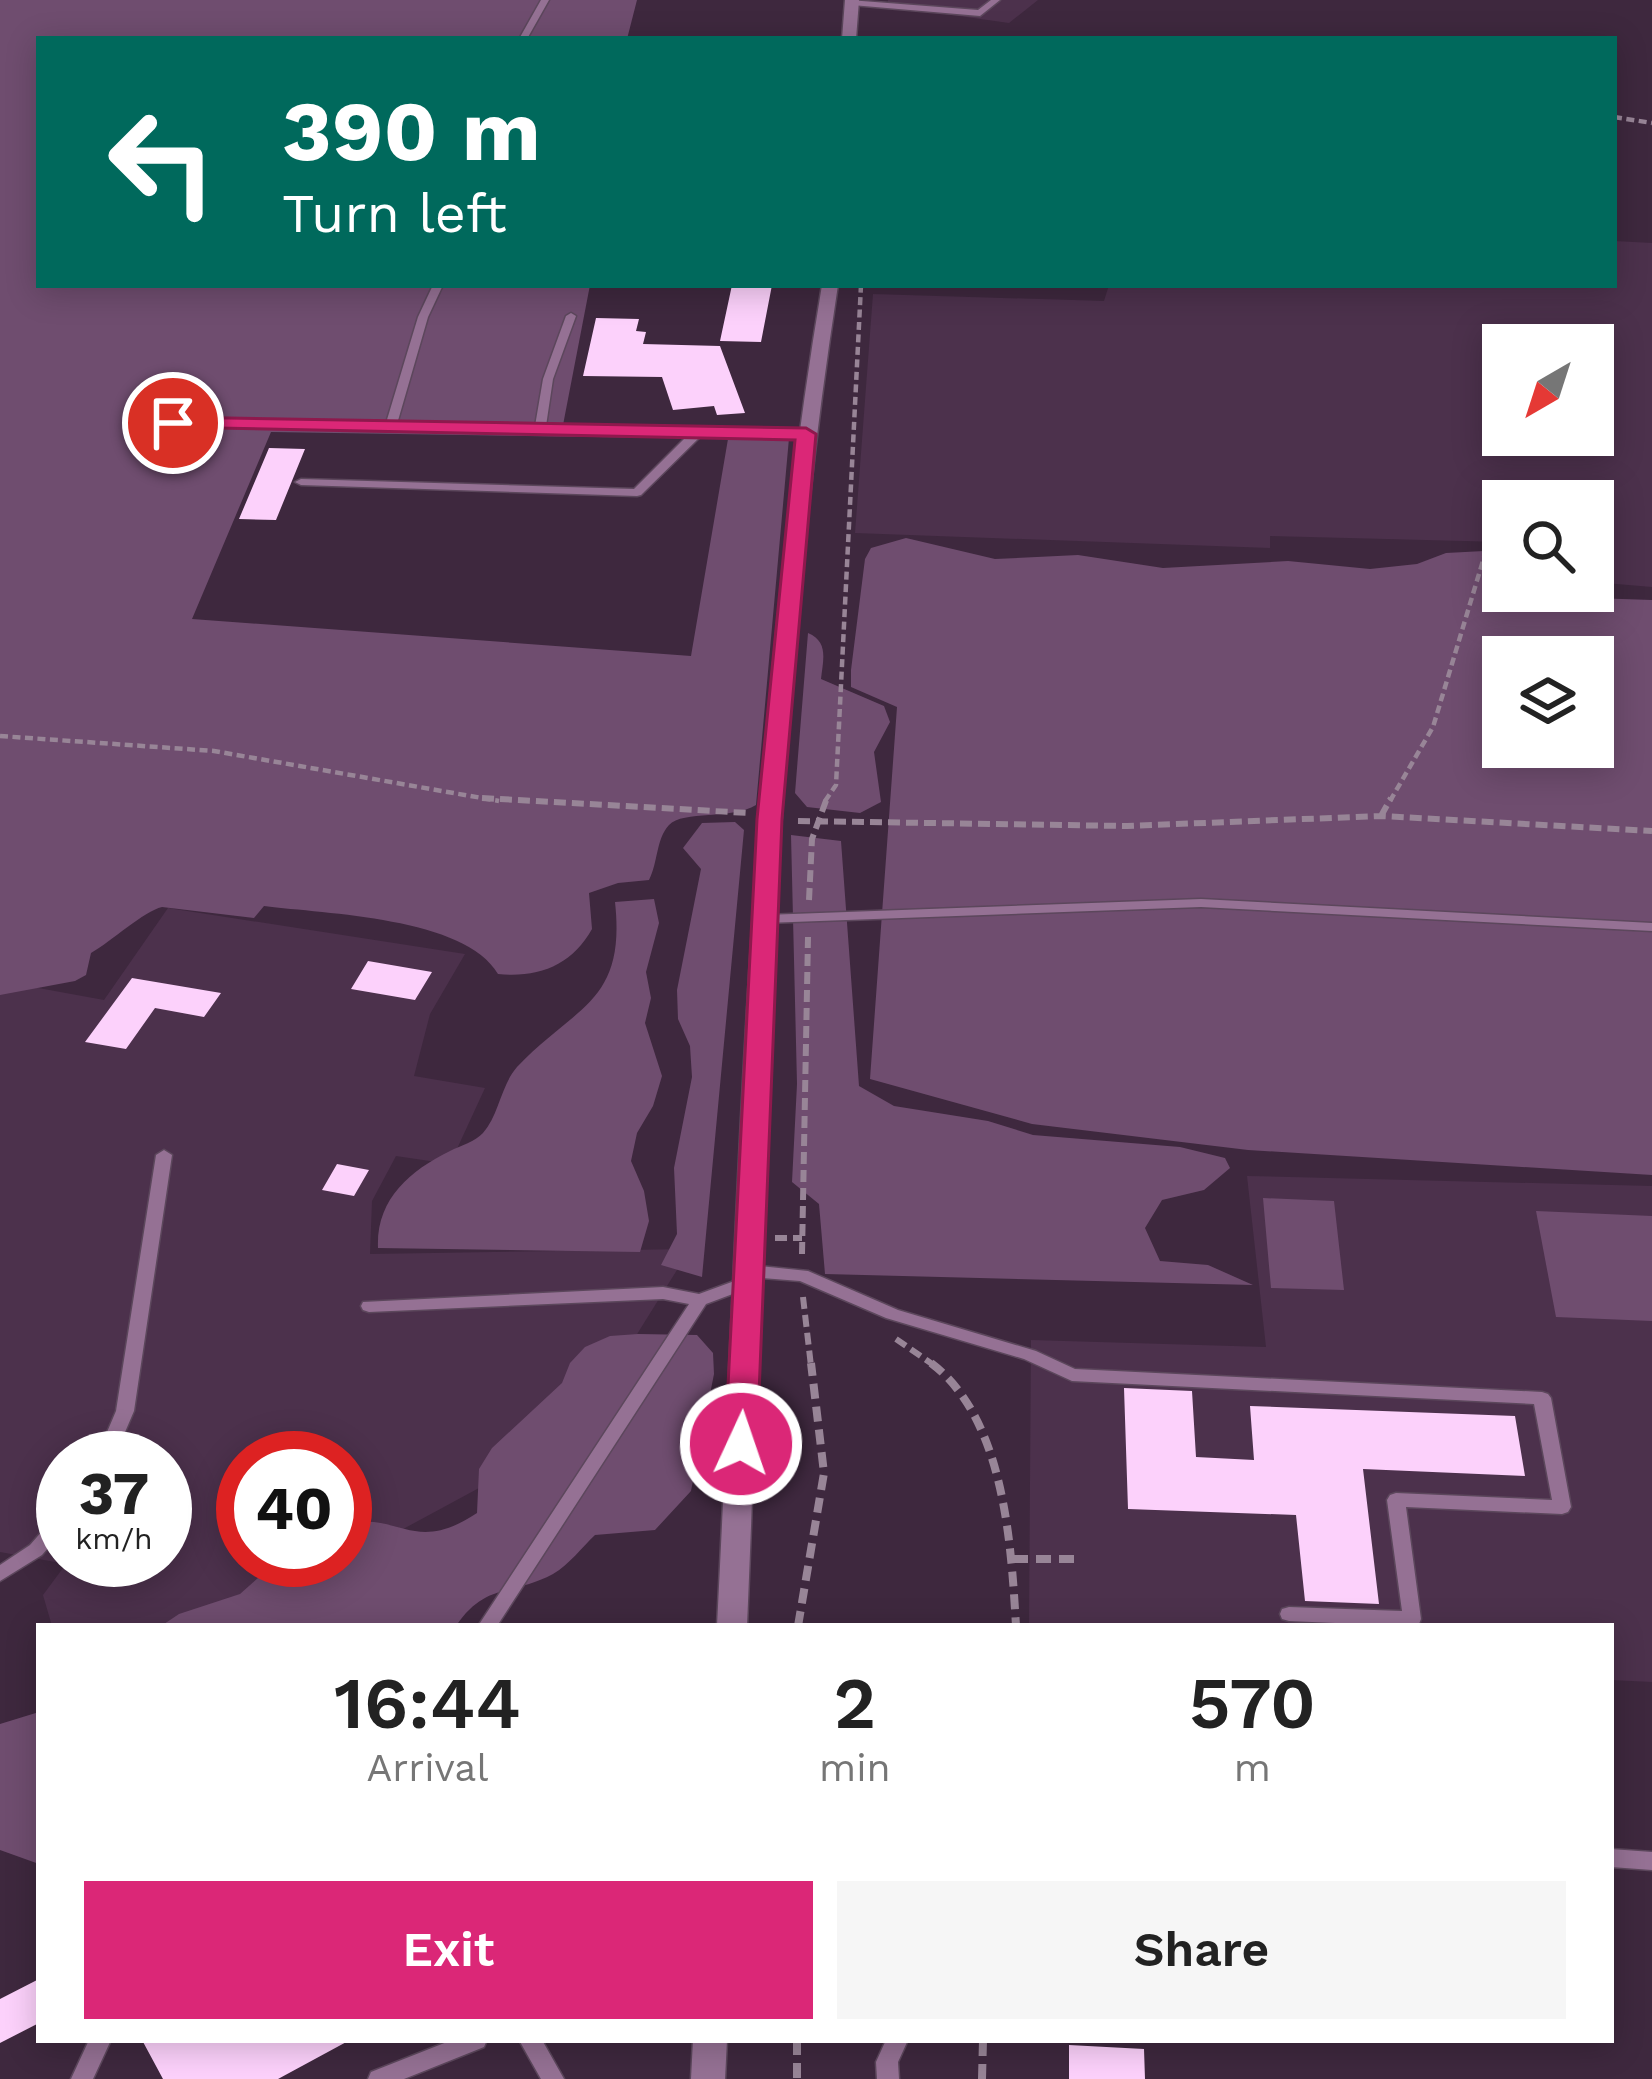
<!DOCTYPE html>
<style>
:root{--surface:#fff;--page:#f6f6f6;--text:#222;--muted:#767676;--accent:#db2777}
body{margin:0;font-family:"Work Sans",sans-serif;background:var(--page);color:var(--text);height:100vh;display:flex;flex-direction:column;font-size:45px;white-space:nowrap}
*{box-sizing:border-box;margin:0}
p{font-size:39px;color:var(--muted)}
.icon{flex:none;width:66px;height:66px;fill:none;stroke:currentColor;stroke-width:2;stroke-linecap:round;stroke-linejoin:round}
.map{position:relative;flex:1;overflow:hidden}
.details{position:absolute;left:36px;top:1623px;width:1578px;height:420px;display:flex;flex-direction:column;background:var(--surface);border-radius:0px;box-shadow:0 6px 30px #0003}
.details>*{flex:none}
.hud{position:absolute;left:36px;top:36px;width:1581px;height:252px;border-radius:0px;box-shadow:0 6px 30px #0003;background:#00695c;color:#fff;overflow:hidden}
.needle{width:78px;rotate:219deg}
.buttons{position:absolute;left:1482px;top:324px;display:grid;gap:24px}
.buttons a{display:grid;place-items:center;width:132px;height:132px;border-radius:0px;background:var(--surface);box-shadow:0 6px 30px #0003;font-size:60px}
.speed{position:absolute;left:36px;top:1431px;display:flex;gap:24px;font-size:60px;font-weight:700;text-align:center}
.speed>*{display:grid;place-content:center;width:156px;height:156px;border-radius:50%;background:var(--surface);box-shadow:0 6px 30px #0003;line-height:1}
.speed small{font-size:30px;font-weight:400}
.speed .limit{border:18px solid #d22;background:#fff;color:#111}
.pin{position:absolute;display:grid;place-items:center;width:102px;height:102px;color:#fff;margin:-51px;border:6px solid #fff;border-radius:50%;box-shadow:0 3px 12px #0007}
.me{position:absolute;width:132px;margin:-66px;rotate:3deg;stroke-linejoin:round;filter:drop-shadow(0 0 9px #0008)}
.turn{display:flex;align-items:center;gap:42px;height:252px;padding:0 48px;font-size:54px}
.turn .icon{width:156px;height:156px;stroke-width:2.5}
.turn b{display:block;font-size:84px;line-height:102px}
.eta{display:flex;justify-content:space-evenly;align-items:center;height:204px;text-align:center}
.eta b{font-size:72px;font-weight:600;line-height:84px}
.action{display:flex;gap:24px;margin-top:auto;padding:24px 48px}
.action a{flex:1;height:138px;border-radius:0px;background:var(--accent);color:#fff;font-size:48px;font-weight:600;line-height:138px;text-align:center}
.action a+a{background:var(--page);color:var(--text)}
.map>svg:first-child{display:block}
.built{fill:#4c314c;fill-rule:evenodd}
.green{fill:#6f4d6f;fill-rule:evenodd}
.building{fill:#fcd1fb}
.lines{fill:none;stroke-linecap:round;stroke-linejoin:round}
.service-casing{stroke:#5c475c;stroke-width:3}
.tertiary-casing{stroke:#5c475c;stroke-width:3}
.path-far2{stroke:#988597;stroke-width:4.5;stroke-dasharray:8 4.5;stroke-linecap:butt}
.path-far1{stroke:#988597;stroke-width:6;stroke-dasharray:12 6;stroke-linecap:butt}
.path{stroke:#988597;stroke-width:8;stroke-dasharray:15 8;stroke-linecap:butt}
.service{fill:#957194;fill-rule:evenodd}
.tertiary{fill:#957194;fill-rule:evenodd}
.route{fill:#db2777;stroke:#8e194d;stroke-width:3}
</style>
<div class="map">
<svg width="1652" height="2079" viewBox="0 0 1652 2079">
<rect width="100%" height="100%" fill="#3e283e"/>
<path class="built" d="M888,0H1038L1009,23L887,6Z
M1614,241L1652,243V587L1593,582V501H1503V542L1270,536V548L855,533L873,294L1104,301L1109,285H1614ZM1503,345H1593V435H1503Z
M168,908L465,954L430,1014L414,1076L485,1088L450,1164L396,1156L372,1201L370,1254L690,1249L616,1368L514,1469L224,1626H52L43,1595L66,1564L0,1552V981L104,1000ZM63,1458H165V1560H63ZM243,1458H345V1560H243Z
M1247,1176L1652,1186V1682L1611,1680V1626H1029L1031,1340L1266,1347Z"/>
<path class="green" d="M0,0H637L627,39H39V285H590L563,425L790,427L756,805C732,820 683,810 669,825C656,839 658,863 649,880L618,883L589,893L592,929C572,965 539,978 498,974C465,917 326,914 264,906L254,918L162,907C144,911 112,941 91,953L86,975L75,981L0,995ZM271,432L728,439L691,656L192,619Z
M906,538L995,559L1078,555L1163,568L1288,561L1370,569L1417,564L1446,553L1503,550V591H1567L1592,598L1652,600V1175L1248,1150L1032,1124L870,1079L897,707L851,687V670L865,559L871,548ZM1503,657H1593V747H1503Z
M808,633C829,642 823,660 821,679L884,706L890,722L874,752L881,802L860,813L807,807L795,793Z
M735,822L744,830L702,1277L661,1265L677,1234L674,1168L692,1077L690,1046L678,1019L677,990L701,869L683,848L702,823Z
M791,835L841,841L859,1086L894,1106L988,1121L1033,1135L1180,1147L1225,1158L1230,1168L1204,1190L1162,1200L1145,1228L1160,1261L1208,1265L1253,1285L825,1274L819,1204L792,1182L797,1084Z
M654,899L659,923L646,972L651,998L645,1023L662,1076L653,1106L637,1133L631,1161L644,1191L649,1221L640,1252L378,1248C376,1200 409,1171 450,1151C460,1146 476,1141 483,1133C499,1115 501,1085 517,1067C576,1005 626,1003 615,902Z
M1263,1198L1334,1201L1344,1290L1271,1288Z
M1536,1211L1652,1216V1321L1556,1317Z
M638,1334L697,1335L713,1353L714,1374L691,1491L655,1530L595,1535C582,1547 569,1565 553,1574C512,1596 486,1582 456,1626H161L179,1614L240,1594L278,1560H345V1525C398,1510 413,1556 477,1513L479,1469L492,1448L562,1383L570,1363L585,1347L610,1336Z
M39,1712V1864L0,1850V1724Z"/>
<path class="building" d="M732,285H772L761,342L720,341Z
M596,318L639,319L636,331L646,332L643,344L720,346L745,413L717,415L714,406L673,410L662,377L583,376Z
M269,448L305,449L276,520L239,519Z
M368,961L432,972L415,1000L351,989Z
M132,978L221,993L204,1017L155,1008L126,1049L85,1042Z
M337,1164L369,1170L354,1196L322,1190Z
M1124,1388L1192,1391L1196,1457L1254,1460L1250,1406L1515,1416L1525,1476L1363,1469L1379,1604L1305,1601L1296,1515L1128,1509Z
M39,1979V2023L0,2043V1999Z
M142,2040H350L278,2079H163Z
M1069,2045L1144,2049L1145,2079H1069Z"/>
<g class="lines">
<defs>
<path id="service" d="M541,0H549L527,39H519Z
M849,0L978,10L991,0H1000L980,16L852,5L849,4Z
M433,285H443L428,317L397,424L535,426L543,379L566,316L571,313L576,316L553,379L546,426L806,431L812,434L806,437L701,436L641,495L637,496L301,485L295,482L301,479L634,489L688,435L173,426L167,423L173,420L386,423L418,317Z
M1201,899L1652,923V931L1201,907L765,923L758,919L765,915Z
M164,1150L172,1155L134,1411L114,1458H96L116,1411L156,1155Z
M749,1265L808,1271L898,1310L1036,1351L1075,1369L1542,1392L1548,1394L1551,1398L1571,1507L1568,1512L1562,1514L1406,1507L1421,1619L1419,1624L1404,1626L1289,1621L1282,1619L1280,1614L1282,1609L1289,1607L1402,1611L1387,1500L1390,1495L1396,1493L1552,1500L1534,1404L1072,1381L1024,1359L886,1318L800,1281L750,1277L756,1282L754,1286L706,1304L497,1626H478L689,1304L663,1299L369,1312L363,1310L361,1306L363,1302L663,1287L699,1294L748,1276L741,1271L743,1267Z
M63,1512V1531L42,1555L0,1581V1565L30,1545L57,1514Z
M1611,1849L1652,1852V1870L1611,1867Z
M89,2040H111L93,2079H71Z
M452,2040H487L484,2047L404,2079H368L371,2072Z
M519,2040H542L564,2079H541Z
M886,2040H908L898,2062L899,2079H877L876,2062Z"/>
<path id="tertiary" d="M845,0H859L856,39H842Z
M822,285H838C769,728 766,1179 747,1626H717C740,1179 748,727 822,285Z
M693,2040H727L725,2079H691Z"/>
</defs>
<use href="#service" class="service-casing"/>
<use href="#tertiary" class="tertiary-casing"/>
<path class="path-far2" d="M1614,117L1652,123
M0,736L214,751L499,801
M825,801L836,785L861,285
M1390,801L1433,727L1485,554"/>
<path class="path-far1" d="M482,798L749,813
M1381,816L1391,798
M798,821L1127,826L1381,816L1652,831
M809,900L812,839L827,798
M775,1238H802
M802,1254L808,937
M803,1297L811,1366
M896,1339L935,1366"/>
<path class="path" d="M931,1363C1004,1418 1011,1542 1016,1626
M1013,1559H1079
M798,1626L824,1473L811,1363
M797,2040V2079
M982,2079L983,2040"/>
<use href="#service" class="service"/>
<use href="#tertiary" class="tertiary"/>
</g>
<path class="route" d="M173,417L806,428L816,434L782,819L757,1444L752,1453H730L725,1444L757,819L795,440L166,427L163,423Z"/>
</svg>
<div class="buttons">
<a><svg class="needle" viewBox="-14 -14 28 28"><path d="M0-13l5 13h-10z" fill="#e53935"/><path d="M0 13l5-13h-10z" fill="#767676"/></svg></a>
<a><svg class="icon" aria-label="search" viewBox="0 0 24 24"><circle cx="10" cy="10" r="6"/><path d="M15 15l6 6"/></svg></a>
<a><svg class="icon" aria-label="layers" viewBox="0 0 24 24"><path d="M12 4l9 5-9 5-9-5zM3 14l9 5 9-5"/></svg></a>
</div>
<div class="speed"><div>37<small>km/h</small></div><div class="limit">40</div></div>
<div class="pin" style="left:173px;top:423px;background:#d93025"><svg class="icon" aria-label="arrive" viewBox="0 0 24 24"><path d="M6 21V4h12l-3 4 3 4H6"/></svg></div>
<svg class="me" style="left:741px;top:1444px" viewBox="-20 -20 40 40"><circle r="17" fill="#db2777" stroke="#fff" stroke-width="3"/><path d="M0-11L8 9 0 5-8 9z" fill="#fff"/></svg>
<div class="hud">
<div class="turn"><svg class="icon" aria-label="left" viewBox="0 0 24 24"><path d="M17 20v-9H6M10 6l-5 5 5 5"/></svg><div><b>390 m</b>Turn left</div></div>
</div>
<section class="details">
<div class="eta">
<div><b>16:44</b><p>Arrival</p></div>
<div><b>2</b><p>min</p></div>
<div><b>570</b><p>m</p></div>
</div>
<div class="action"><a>Exit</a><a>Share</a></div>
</section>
</div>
